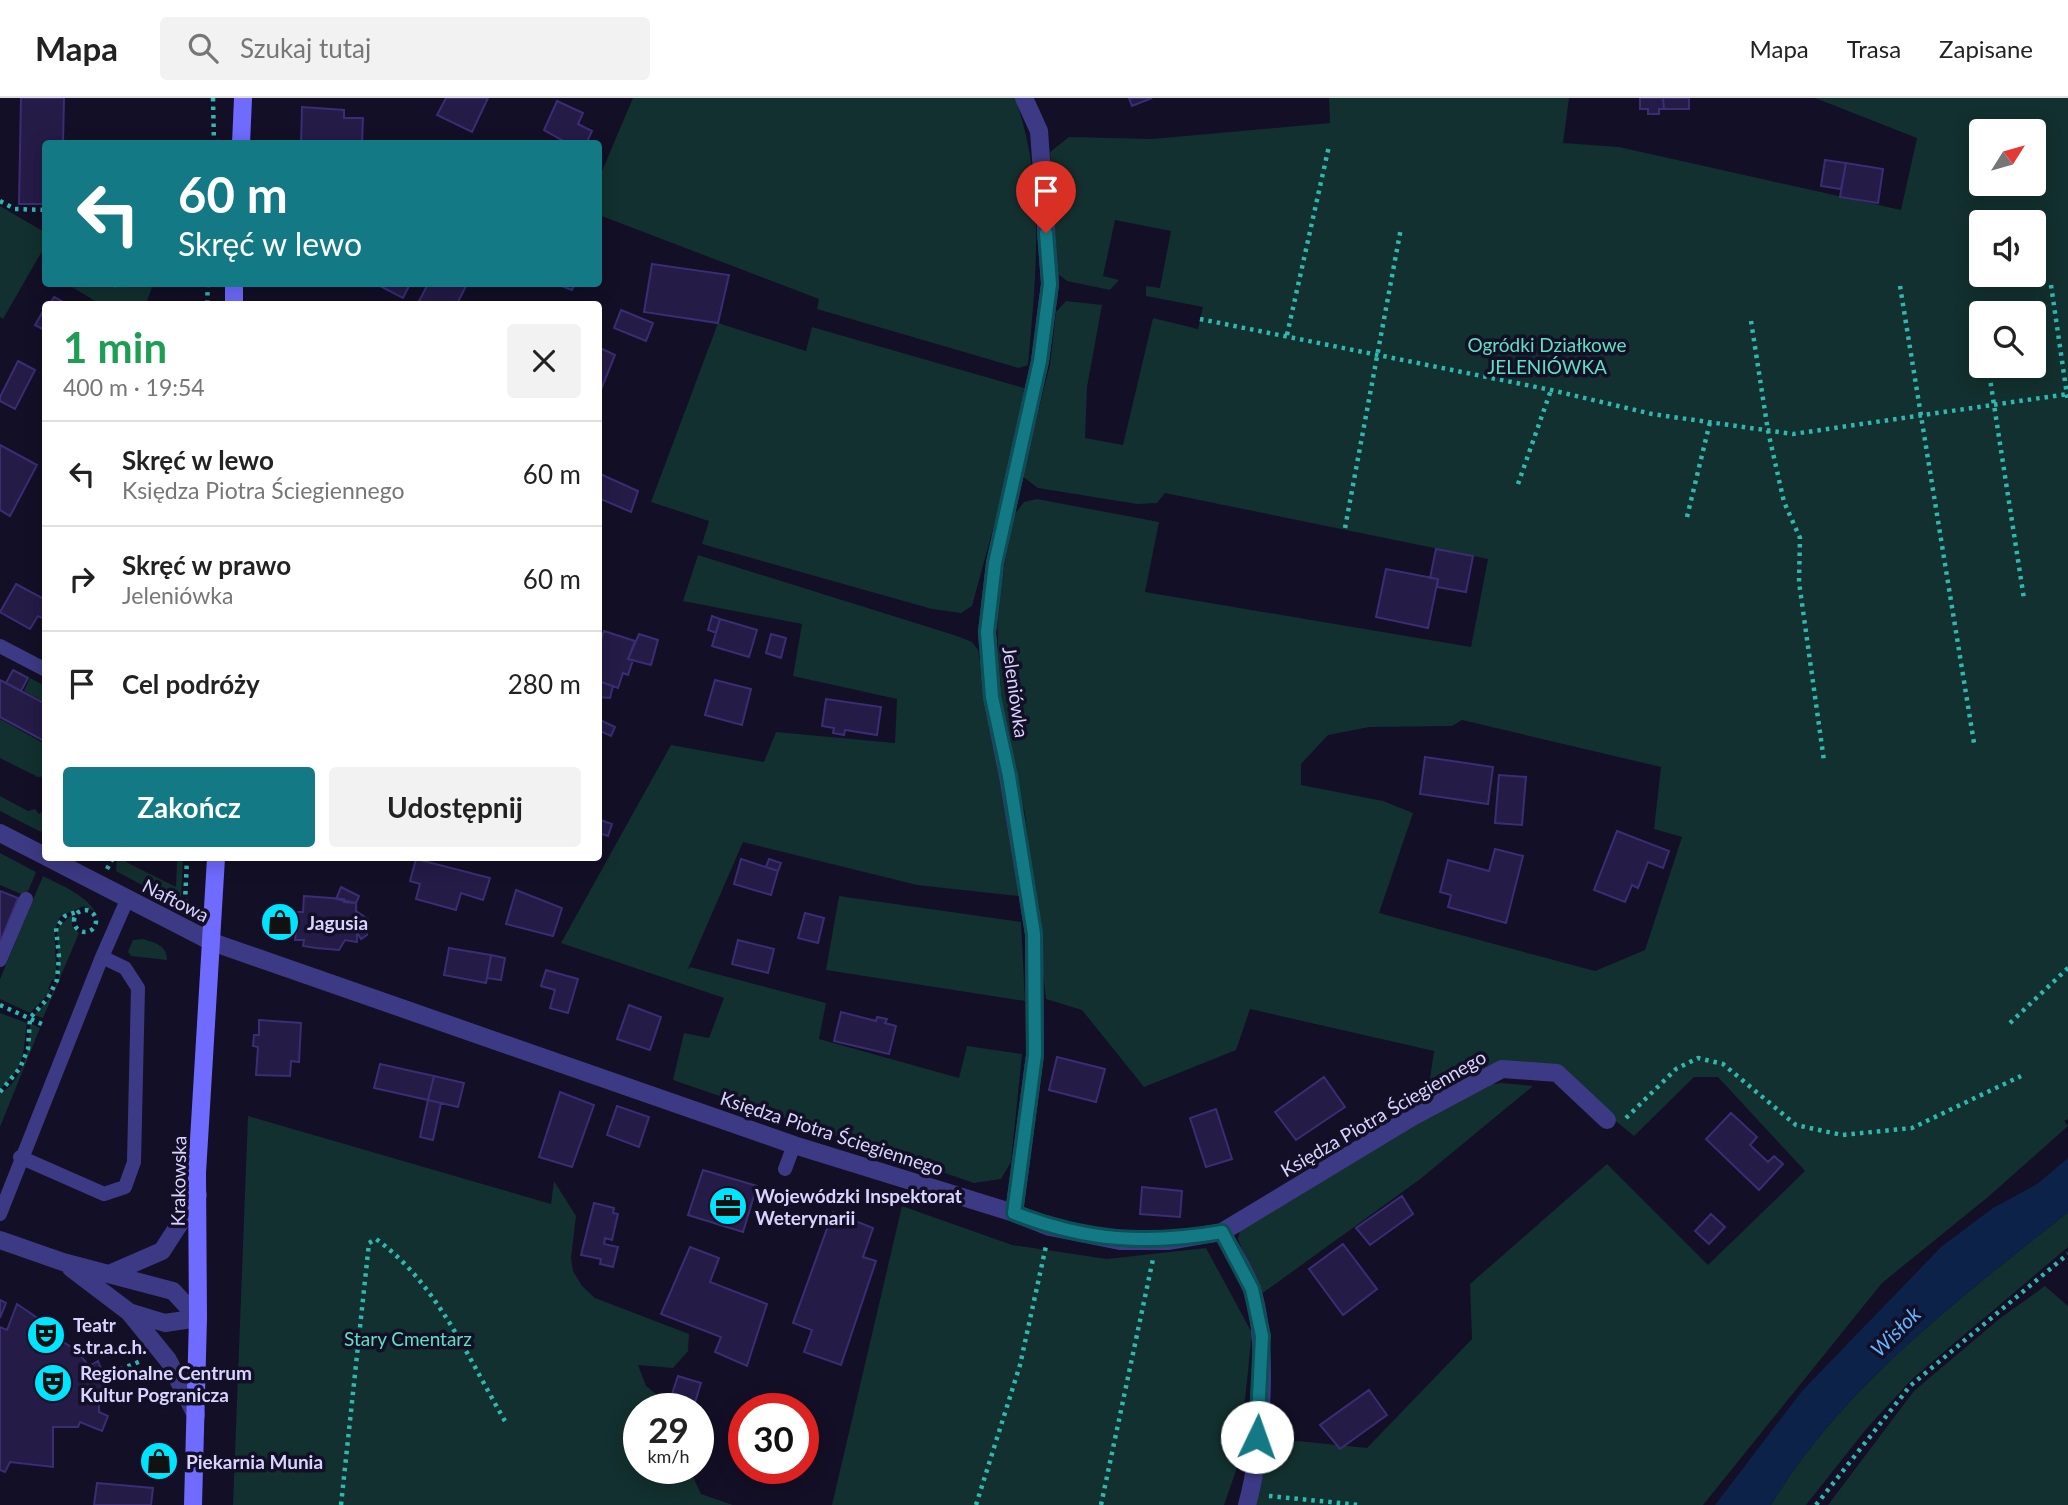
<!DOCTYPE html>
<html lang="pl">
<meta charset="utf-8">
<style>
:root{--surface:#fff;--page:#f2f2f2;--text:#222;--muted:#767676;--line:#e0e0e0;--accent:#137a85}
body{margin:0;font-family:Lato,sans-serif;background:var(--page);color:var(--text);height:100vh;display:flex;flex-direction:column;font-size:26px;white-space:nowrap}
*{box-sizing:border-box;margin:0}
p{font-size:23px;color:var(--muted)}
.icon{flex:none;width:38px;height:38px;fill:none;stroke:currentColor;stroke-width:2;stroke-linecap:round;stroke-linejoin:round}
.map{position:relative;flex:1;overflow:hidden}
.panel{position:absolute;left:42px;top:203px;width:560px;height:560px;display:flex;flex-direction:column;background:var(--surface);border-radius:7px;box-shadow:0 4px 18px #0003}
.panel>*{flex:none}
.banner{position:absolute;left:42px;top:42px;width:560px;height:147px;border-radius:7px;box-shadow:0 4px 18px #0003;background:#137a85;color:#fff;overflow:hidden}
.needle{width:46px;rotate:53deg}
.controls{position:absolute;left:1969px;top:21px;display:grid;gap:14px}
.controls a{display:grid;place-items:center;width:77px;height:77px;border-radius:7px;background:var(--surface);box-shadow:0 4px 18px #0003;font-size:35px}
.speed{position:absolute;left:623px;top:1295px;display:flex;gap:14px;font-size:35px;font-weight:700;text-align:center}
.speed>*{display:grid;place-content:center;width:91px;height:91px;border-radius:50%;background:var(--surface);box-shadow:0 4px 18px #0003;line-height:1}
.speed small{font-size:18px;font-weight:400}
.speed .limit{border:10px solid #d22;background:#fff;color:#111}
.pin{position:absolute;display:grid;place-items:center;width:60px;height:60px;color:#fff;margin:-72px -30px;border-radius:50% 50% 50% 0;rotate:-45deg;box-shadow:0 0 7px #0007}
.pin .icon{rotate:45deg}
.me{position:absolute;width:77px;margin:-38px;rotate:3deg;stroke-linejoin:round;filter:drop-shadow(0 0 5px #0008)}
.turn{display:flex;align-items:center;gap:24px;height:147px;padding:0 21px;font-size:32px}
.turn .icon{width:91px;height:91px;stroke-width:2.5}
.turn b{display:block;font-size:49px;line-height:60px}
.round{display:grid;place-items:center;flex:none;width:74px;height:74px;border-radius:7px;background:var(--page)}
.head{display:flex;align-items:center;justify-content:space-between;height:119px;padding:0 21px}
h1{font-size:42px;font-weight:700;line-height:52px;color:#1e9e55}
.primary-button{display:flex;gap:14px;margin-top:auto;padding:14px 21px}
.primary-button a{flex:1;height:80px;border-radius:7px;background:var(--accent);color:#fff;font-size:28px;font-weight:700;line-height:80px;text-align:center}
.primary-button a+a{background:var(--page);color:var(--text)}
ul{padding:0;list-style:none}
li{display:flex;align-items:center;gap:21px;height:105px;padding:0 21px;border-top:2px solid var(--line)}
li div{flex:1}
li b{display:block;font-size:26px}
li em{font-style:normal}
header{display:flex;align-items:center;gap:42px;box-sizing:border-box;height:98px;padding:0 35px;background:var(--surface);border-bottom:2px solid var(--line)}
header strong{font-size:33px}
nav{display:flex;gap:38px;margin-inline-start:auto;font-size:24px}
.search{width:490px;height:63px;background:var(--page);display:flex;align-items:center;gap:18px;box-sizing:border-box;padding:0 24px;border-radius:7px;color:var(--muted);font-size:26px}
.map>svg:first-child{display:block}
.green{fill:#12302f;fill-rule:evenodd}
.water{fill:#0c2248}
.building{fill:#241b47;stroke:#3b2d73;stroke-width:2}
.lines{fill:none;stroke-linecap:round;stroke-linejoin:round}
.path{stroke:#2fb8b0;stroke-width:4.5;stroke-dasharray:3.5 5;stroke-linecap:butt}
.service{stroke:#3d3a85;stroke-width:14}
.minor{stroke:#3d3a85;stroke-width:18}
.tertiary{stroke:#3d3a85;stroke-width:18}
.secondary{stroke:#6f6bff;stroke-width:18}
.route-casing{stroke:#0c4f56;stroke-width:18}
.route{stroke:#137a85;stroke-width:12}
.labels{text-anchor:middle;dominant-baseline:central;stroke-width:7;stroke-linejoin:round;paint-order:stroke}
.park-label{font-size:19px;fill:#5fe0c0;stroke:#130f26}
.street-label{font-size:19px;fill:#d9d4ff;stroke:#130f26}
.poi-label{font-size:19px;font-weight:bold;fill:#d9d4ff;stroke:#130f26;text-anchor:start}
.water-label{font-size:21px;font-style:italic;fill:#62b6ff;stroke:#130f26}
</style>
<header>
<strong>Mapa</strong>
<div class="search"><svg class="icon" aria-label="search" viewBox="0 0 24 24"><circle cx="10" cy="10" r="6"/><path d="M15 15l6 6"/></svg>Szukaj tutaj</div>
<nav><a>Mapa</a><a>Trasa</a><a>Zapisane</a></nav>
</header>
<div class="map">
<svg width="2068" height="1407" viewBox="0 0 2068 1407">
<rect width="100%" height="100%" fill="#130f26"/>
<path class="green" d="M633,0H1015C1046,84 1036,179 1028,267L1019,270L817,211L819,201L599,117V80Z
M1329,0H1569L1563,45L1619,49L1901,112L1917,40L1815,0H2068V1021L2064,1023L2068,1028L1988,1099L1882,1185L1703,1407H1247L1257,1339L1367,1350L1472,1241L1470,1186L1607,1066L1708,1167L1805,1073L1718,979H1694L1634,1038L1557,975L1502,971L1471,973L1427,1001L1434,953L1250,911L1236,952L1144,989L1082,912L1046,901L1025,716L999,603L997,505L1014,417L1024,404L1037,401L1159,424L1145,494L1471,549L1488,461L1165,395L1157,405L1137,406L1038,390L1022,378L1050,266L1056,214L1066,203L1102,207L1087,289L1085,340L1123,347L1153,220L1198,231L1203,209L1146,198V188L1160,190L1171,133L1115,122L1103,178L1119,182L1110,192L1067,183L1058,176L1050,54L1069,39L1152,41L1330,25ZM1981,33H2034V86H1981ZM1981,124H2034V177H1981ZM1981,215H2034V268H1981ZM1462,622L1661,669L1654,731L1682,739L1645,852L1595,873L1379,815L1413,715L1383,703L1301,687V666L1328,637L1369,629L1452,628Z
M0,108L46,135L45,148L3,221L0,219Z
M67,186H153L146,206H100Z
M718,225L806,253L812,229L1024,290L1023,321L972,508L961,515L932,511L702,446L709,423L651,404Z
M698,457L957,538L972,544L978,552L1019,798L917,787L743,744L687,873L690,869L826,905L819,941L959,980L967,948L1022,956L1011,1064L1001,1081L974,1085L673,982L684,935L709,940L724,900L561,845L671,647L764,664L776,634L895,645L897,601L793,578L802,526L683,503Z
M30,580L45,588V604L24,593Z
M0,621L45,646V678L38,679L0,660Z
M0,698L28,713L35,711L39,716L45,712V725L41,734L0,713Z
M0,755L36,774L26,798L0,787Z
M117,760H128L126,764L176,789L177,763L171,760H183L181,799L174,802L166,800L116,773Z
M43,778C60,787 99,802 98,825L96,814L84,808L61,818C49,835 59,862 55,882H52L48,891L51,893L30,915L0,901V881Z
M839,798L1021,824L1025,903L826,872Z
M73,815L72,828L79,835L43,920L34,917L51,899L59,879L57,831Z
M143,841C155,845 167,847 167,862L131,858L128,854L133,842Z
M0,915L27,925C23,954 25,971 0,991Z
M32,926L40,930L0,1029V996C24,980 29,954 30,927Z
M1501,985L1533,988L1419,1082L1260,1197L1238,1141L1240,1132L1480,988Z
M248,1018L551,1106L554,1083L576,1118L571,1160L573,1173L582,1188L595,1200L689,1236L688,1253L673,1270L638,1267L646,1288L665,1303L663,1311H639V1370H689L701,1396L733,1407H233Z
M902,1108L1012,1147L1107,1161L1206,1150L1252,1235L1238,1367L1224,1407H832Z
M2068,1114V1149L1913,1280L1867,1330L1806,1407H1771C1844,1286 1960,1201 2068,1114Z
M2045,1188L2068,1208V1407H1828L1914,1293L1999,1221Z"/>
<path class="water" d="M2068,1060V1114C1960,1201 1844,1286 1771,1407H1715L1802,1293L1941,1149L1993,1110L2037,1086Z"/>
<path class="building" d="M21,0H64L63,46H46V106H19Z
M446,0H488L472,34L437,17Z
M1129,0H1152L1132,8Z
M1640,0H1663L1664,11H1659V16H1648V11H1640Z
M1663,0H1689V11H1664Z
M557,3L583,15L578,26L592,33L586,46H569L544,32Z
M302,9L344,12V20H363L362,46H301Z
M1825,62L1846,65L1841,91L1821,88Z
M1846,65L1883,71L1878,105L1840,99Z
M652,166L729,177L718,225L644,214Z
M376,186H410L403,200Z
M428,186H467L457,206H422L418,205Z
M556,186H575L572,192Z
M54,199L67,206H50Z
M46,208V233L35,227Z
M621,212L653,225L646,243L614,230Z
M598,249L615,257L598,299Z
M18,263L35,272L15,311L0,303V299Z
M0,347L37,367L10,418L0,412Z
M598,375L638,393L631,414L601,401L598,409Z
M1436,451L1473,458L1466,494L1437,489L1438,481L1430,480Z
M1386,471L1438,481L1428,530L1376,519Z
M16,486L46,502V522L38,518L30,531L0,514Z
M712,518L720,521L716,535L708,532Z
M720,521L757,532L749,559L712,548Z
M604,533L635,543L628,561L633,562L628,577L623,575L618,590L598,583V549Z
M639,536L658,542L651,567L628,561Z
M771,536L786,540L781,560L766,555Z
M13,572L28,580L21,593L6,585Z
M0,582L46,606V644L0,619Z
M715,582L751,591L742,627L705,617Z
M598,583L613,588L610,600L598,599Z
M826,601L881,609L877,637L845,632L844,637L833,635L834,630L822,628Z
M598,621L615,629L611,638L600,633L598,636Z
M1425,659L1493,669L1488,706L1420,696Z
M1499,677L1526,679L1522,727L1495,725Z
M598,721L612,726L608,738L598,735Z
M1617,733L1669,753L1663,770L1648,764L1638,790L1632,787L1625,804L1594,792Z
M1495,751L1523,758L1506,825L1448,809L1451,797L1440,794L1448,762L1489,773Z
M416,761L490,780L483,802L461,795L456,812L416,801L420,786L410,783Z
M741,761L778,773L771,797L734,786Z
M769,761L781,765L778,773L766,769Z
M341,789L359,798L356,805L336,801Z
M516,792L562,810L553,838L506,826Z
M0,793L18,800L0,845Z
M304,798L344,801V804L356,805L357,844L345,842L339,852L316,850L303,848L304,842H295L296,834H268V814H303Z
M356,813L368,821L367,837L361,841L355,831Z
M805,815L824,820L818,845L798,840Z
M738,842L774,851L768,875L732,866Z
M449,850L491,857L486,885L444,877Z
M491,857L505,860L501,882L487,880Z
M546,872L578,881L568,915L550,910L555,892L541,888Z
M629,907L661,919L650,952L617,941Z
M841,914L876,923L877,919L887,921L885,925L896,928L889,956L834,943Z
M259,922L301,925L299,964L291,963L290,978L256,977L258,949L253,948L254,937H259Z
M1057,959L1105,971L1096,1004L1049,992Z
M380,966L434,978L428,1002L374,990Z
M434,978L464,985L458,1009L428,1002Z
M1324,979L1345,1009L1296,1042L1275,1014Z
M560,994L594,1007L572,1069L539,1059Z
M428,1002L441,1005L433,1042L420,1039Z
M617,1008L649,1019L639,1049L607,1037Z
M1216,1011L1232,1061L1206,1069L1190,1020Z
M1731,1015L1757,1039L1750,1047L1768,1064L1774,1058L1783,1066L1759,1092L1706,1041Z
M703,1072L757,1088L743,1134L688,1117Z
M1142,1089L1182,1093L1180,1119L1140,1116Z
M1402,1098L1413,1116L1370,1147L1356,1130Z
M594,1105L614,1110L613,1115L618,1116L612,1142L605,1140L604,1146L618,1149L613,1169L600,1166L601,1161L581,1157Z
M833,1114L873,1130L863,1159L876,1163L841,1267L804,1254L812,1232L793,1225Z
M1711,1116L1725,1129L1709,1146L1695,1133Z
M1343,1146L1377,1191L1343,1217L1309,1171Z
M690,1149L719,1160L710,1184L767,1206L747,1268L715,1254L721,1239L661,1216Z
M0,1202L6,1205L0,1220Z
M17,1206L61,1236L59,1241L77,1253L89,1268L98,1263L109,1291L99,1293V1314L108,1318L102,1333L80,1324L78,1329H53V1369L10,1364L5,1374L0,1372V1229L7,1232Z
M678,1278L701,1285L693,1311H667Z
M1369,1292L1387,1317L1340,1351L1320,1327Z
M97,1385L153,1390L151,1407H94Z"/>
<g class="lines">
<path class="path" d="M213,0L214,46
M0,103L15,111L46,112
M2051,187L2068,304
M114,188L116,186
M1900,188L1974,645
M207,206L208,186
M1200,221L1551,292L1652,316L1793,336L2068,296
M1751,223L1768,333L1784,404L1800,440L1799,484L1824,663
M1287,237L1329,48
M1988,268L2024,501
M1518,386L1551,292
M1687,419L1710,324
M1345,430L1401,130
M107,771L113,760
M185,805L187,760
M74 823a11 11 0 1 1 22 0a11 11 0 1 1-22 0Z
M0,907L44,927
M2010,925L2068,870
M0,994L20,970L28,951L30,920L48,900L57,882L59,859L56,830L65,818L79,813
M1626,1020L1676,971L1698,960L1723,966L1796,1027L1842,1037L1912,1030L2021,978
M104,1278L141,1263
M1269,1398L1360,1407
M341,1407L369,1145L376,1141C437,1185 468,1260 505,1323
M976,1407L1020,1267L1046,1148
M1101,1407L1153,1161
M1816,1407L1910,1288L2068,1156"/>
<path class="service" d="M0,548L46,572
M102,859L127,802
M0,862L26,801
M785,1071L794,1047
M0,1116L102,859L125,870L138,890L134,1064L125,1089L104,1096L20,1059"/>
<path class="minor" d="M0,735L212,844L794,1047L1014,1115L1050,1129L1120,1143H1169L1222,1134L1412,1019L1502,971L1557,975L1607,1022
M1014,1115L1035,957L1034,836L1008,678L992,599L987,534L995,465L1040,263L1050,186L1039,33L1024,0
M1222,1134C1231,1152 1245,1172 1252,1192C1269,1243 1262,1354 1247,1407"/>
<path class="tertiary" d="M0,1142L63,1164L173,1193L198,1220
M71,1170L129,1214L168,1262L196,1317
M109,1176L162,1153L198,1097
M129,1214L165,1225L198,1220"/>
<path class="secondary" d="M241,46L243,0
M234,206V186
M193,1407L198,1220L197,1075L216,760"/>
</g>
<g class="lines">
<defs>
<path id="route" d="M1046,135L1050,186L1040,263L995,465L987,534L992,599L1009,678L1034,836L1035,957L1014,1115C1086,1143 1146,1147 1222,1134L1252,1191L1262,1238L1257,1339"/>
</defs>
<use href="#route" class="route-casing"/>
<use href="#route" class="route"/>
</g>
<defs>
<symbol id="shop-disc" viewBox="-11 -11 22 22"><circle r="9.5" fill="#00e5ff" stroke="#130f26"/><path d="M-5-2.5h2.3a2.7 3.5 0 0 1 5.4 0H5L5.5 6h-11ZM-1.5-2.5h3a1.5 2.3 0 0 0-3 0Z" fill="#111"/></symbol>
<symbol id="office-disc" viewBox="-11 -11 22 22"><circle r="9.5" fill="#00e5ff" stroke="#130f26"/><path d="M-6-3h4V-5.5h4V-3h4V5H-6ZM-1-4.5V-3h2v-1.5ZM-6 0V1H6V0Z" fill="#111"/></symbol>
<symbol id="theatre-disc" viewBox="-11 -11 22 22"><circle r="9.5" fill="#00e5ff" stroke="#130f26"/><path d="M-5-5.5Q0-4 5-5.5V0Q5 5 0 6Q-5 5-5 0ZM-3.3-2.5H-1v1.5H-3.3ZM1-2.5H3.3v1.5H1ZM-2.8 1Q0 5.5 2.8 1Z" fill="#111"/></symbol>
</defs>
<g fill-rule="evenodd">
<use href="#shop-disc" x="258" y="802" width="44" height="44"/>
<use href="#office-disc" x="706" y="1086" width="44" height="44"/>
<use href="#theatre-disc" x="24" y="1215" width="44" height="44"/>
<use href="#theatre-disc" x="31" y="1263" width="44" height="44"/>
<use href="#shop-disc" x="137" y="1341" width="44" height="44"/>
</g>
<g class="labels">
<g class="park-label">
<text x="1547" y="246">Ogródki Działkowe<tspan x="1547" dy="22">JELENIÓWKA</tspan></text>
<text x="408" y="1240">Stary Cmentarz</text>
</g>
<g class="street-label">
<text transform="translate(1016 594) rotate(82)">Jeleniówka</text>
<text transform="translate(176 802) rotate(27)">Naftowa</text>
<text transform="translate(1383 1015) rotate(-30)">Księdza Piotra Ściegiennego</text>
<text transform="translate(832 1035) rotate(18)">Księdza Piotra Ściegiennego</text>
<text transform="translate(178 1083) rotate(-89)">Krakowska</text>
</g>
<g class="poi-label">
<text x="307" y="824">Jagusia</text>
<text x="755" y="1097">Wojewódzki Inspektorat<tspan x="755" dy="22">Weterynarii</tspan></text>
<text x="73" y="1226">Teatr<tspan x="73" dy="22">s.tr.a.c.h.</tspan></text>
<text x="80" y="1274">Regionalne Centrum<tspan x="80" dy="22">Kultur Pogranicza</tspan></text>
<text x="186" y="1363">Piekarnia Munia</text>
</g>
<g class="water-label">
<text transform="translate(1895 1233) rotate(-45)">Wisłok</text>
</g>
</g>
</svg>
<div class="controls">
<a><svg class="needle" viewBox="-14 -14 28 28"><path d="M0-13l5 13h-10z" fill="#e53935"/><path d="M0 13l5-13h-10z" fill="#767676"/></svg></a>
<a><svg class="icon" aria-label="sound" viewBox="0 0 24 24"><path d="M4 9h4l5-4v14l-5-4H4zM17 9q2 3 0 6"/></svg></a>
<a><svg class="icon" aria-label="search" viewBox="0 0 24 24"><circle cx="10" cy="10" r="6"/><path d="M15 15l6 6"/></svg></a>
</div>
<div class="speed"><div>29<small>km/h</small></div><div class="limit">30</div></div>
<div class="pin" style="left:1046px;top:135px;background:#d93025"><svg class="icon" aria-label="arrive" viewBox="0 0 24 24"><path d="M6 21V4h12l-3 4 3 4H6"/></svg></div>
<svg class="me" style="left:1257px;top:1339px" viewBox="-20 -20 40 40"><circle r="19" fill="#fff"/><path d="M0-13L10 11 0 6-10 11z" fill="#137a85"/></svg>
<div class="banner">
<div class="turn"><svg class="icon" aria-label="left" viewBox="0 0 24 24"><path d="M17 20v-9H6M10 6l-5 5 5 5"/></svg><div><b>60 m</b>Skręć w lewo</div></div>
</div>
<section class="panel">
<div class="head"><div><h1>1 min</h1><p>400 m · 19:54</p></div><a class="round"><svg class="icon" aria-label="close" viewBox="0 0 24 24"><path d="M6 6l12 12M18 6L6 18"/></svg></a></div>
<ul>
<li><svg class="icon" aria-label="left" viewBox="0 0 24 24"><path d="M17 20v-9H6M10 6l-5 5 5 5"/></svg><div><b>Skręć w lewo</b><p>Księdza Piotra Ściegiennego</p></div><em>60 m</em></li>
<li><svg class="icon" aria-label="right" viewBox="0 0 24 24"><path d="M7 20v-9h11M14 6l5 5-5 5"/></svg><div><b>Skręć w prawo</b><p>Jeleniówka</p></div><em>60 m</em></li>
<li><svg class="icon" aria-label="arrive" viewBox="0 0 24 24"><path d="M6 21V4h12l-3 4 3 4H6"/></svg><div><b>Cel podróży</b></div><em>280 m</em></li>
</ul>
<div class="primary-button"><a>Zakończ</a><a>Udostępnij</a></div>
</section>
</div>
